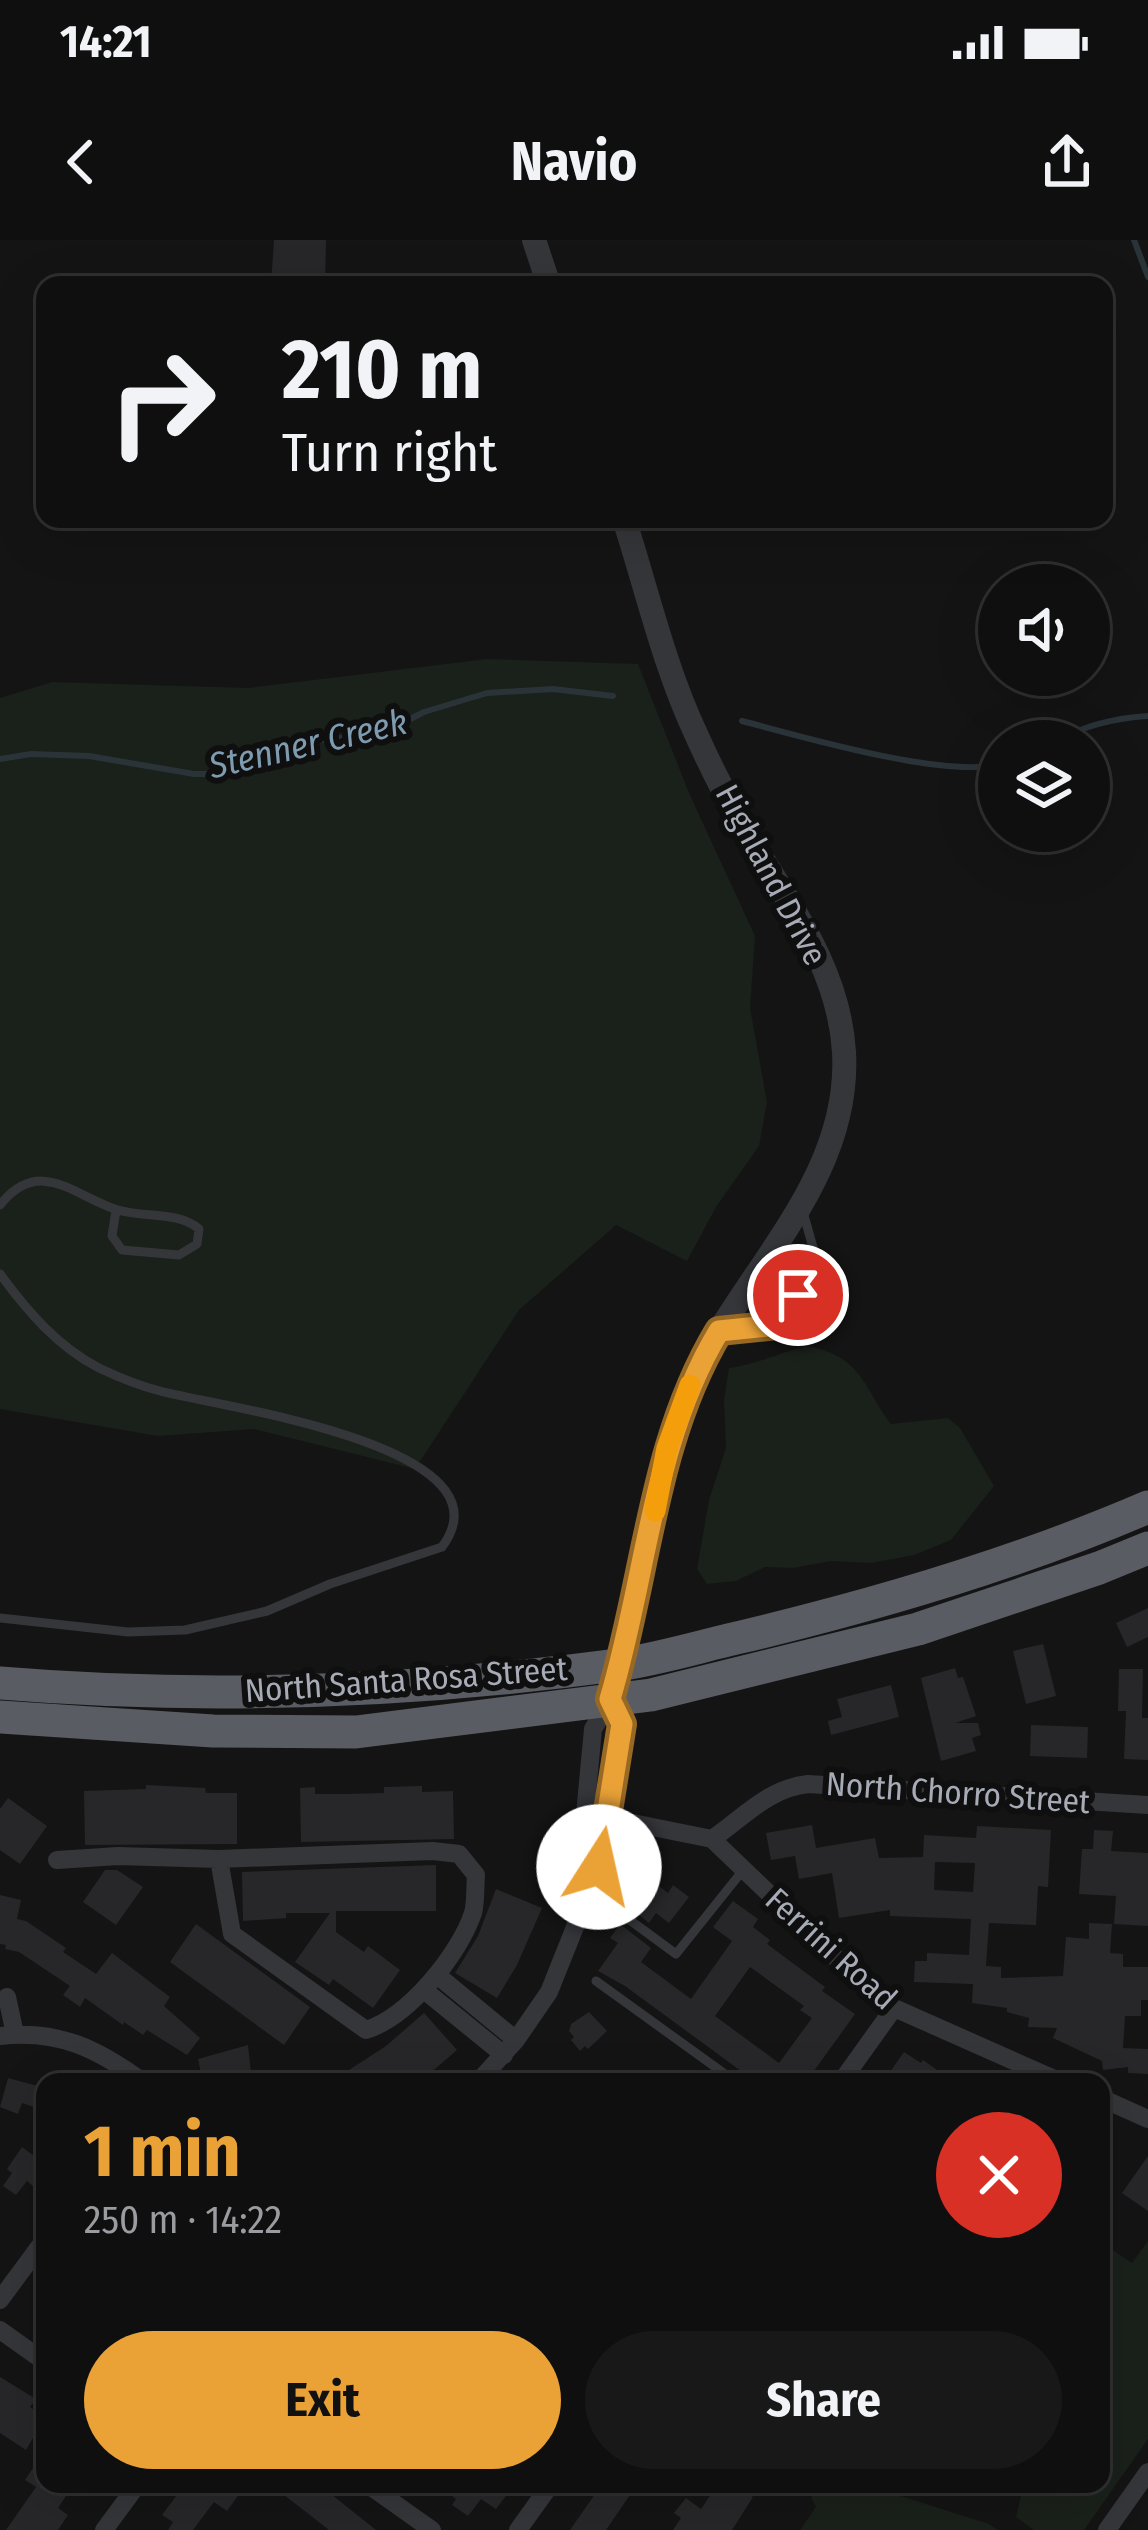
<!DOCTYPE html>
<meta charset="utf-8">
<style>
:root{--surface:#0f0f10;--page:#181819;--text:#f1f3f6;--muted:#9b9c9f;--line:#2f2f30;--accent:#eaa237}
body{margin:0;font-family:"Fira Sans Condensed",sans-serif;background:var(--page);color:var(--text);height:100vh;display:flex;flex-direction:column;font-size:45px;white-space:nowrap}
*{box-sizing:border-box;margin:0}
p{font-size:39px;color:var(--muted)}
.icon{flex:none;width:66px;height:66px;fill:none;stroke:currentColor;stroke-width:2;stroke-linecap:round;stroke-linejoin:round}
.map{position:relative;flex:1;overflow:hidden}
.panel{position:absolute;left:36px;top:1833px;width:1074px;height:420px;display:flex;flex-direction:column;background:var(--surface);border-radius:24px;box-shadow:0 12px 48px #0002,0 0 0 3px var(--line)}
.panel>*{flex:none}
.top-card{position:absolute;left:36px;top:36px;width:1077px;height:252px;border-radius:24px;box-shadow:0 12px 48px #0002,0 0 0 3px var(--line);background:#0f0f10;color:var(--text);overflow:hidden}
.tools{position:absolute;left:978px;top:324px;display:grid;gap:24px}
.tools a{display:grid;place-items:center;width:132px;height:132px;border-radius:50%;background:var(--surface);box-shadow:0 12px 48px #0002,0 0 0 3px var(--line);font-size:60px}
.pin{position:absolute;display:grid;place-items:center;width:102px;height:102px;color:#fff;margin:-51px;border:6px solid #fff;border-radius:50%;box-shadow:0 3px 12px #0007}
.me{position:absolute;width:132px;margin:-66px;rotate:10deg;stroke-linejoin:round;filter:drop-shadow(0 0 9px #0008)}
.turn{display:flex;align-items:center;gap:42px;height:252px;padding:0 48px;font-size:54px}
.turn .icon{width:156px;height:156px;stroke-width:2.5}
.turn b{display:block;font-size:84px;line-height:102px}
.round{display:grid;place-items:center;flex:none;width:126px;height:126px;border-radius:63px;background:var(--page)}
.head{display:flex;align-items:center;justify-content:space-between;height:204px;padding:0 48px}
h1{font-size:72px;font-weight:700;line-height:90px;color:var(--accent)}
.action{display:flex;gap:24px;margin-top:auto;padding:24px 48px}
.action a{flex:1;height:138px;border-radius:72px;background:var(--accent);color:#111;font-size:48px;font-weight:700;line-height:138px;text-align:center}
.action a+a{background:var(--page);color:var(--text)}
.status{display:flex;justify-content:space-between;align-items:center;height:84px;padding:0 60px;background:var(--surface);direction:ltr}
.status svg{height:33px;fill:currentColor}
header{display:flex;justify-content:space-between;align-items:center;height:156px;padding:0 48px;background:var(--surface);font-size:54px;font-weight:700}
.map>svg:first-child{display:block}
.green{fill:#1a201a}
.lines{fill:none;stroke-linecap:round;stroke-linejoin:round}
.stream{stroke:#2a3338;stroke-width:6}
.building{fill:#272729;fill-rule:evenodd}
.service{stroke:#35363a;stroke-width:9}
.minor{stroke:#35363a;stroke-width:18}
.tertiary{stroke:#35363a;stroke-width:24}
.trunk{stroke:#595c62;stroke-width:33}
.route-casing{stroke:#986924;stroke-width:30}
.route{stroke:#eaa237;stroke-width:21}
.slow{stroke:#f59e0b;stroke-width:21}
.labels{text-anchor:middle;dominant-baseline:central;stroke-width:12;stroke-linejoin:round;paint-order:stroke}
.street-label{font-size:33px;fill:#a6abb5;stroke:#0f0f10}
.water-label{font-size:36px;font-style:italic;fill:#7e9baf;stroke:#0f0f10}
</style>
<div class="status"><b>14:21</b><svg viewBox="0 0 49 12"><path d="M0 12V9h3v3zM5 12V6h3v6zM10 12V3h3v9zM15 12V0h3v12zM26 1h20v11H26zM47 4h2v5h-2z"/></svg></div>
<header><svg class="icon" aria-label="back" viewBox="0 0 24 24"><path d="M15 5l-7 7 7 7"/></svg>Navio<svg class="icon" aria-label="share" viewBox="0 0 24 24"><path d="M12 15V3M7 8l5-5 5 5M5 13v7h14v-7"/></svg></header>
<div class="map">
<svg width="1148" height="2290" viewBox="0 0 1148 2290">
<rect width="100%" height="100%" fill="#141415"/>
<path class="green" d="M487,419L638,424L689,553L755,696L750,768L767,862L759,906L716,967L687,1021L616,985L519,1070L415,1229L254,1189L158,1196L0,1169V458L52,442L248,448Z
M808,1106C862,1117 862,1145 891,1184L948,1178L960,1188L994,1246L951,1300L914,1315L871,1323L831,1321L793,1328L765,1327L736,1341L707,1344L697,1329L709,1260L726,1208L724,1160L729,1128C759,1124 780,1112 808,1106Z
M1148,2001V2199L1084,2290H1034L1016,2277L1024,2244H1101V2002L1132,2023Z
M821,2244H863L989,2284L998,2290H800L816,2267L811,2258Z"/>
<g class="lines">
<path class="stream" d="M1134,0L1148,37
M742,481C799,496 946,539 999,524
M1057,501C1085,485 1116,478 1148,476
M0,519L31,514L89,516L194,534H216L283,504L381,494L424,472L487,453L553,449L613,456"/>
</g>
<path class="building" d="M274,0H326L325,45H271Z
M1148,1368V1397L1127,1407L1116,1383Z
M1043,1404L1056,1456L1026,1464L1013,1411Z
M955,1428L958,1438L963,1437L976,1476L955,1483H978L981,1495L972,1498L976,1511L941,1521L921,1438Z
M1119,1429H1143L1142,1478H1148V1520L1124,1519L1126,1471H1118Z
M891,1445L899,1477L831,1495L828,1481L842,1477L837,1459Z
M1031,1485L1088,1487L1087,1518L1030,1516Z
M146,1545L205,1548L206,1553H237V1604L85,1605L84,1551L146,1549Z
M422,1546V1552L453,1551L454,1599L301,1602L300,1548L315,1547V1554H347L384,1553V1547Z
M8,1558L47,1586L20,1624L0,1610V1569Z
M812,1585L816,1608L875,1598L879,1618L923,1617L924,1595L976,1598L977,1586L1051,1590L1048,1647L1038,1646L1036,1685L989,1683L986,1726L1001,1727V1738L1063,1736L1066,1697L1089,1699V1683L1112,1684L1110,1713L1123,1714V1727H1148V1760H1141V1776H1125L1123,1808L1148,1809V1834L1128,1833V1827L1103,1830L1102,1821L1053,1798L1057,1788L1028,1787L1029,1778L1007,1772V1768L972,1763L973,1744L914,1742L915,1721H927V1713L969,1715L971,1679L890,1676V1670L839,1678L832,1633L799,1639L795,1616L771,1620L766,1593ZM935,1622L975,1623L973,1652L934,1650Z
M1094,1590L1113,1591L1111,1611L1148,1613V1686L1114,1684L1116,1656L1079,1654L1082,1609H1093Z
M436,1625V1671H336V1692L364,1712L368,1706L400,1730L373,1768L333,1739L329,1745L295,1722L330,1673H286V1678L243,1681L242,1632Z
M105,1630H117L143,1647L116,1685L83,1662Z
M637,1642L648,1650L654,1642L668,1653L673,1645L689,1657L669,1683L656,1673L649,1683L622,1661Z
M496,1649L542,1668L517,1725L497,1758L455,1733L478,1696Z
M0,1655L21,1660L17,1679L26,1681L66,1708L63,1712L96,1734L112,1713L170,1757L164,1766L200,1798L187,1815L147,1790L143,1795L124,1782L123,1785L85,1758L80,1767L63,1755L70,1746L19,1712L5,1709L6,1705L0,1704Z
M733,1661L758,1679L753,1687L770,1700L767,1704L825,1747L822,1751L855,1774L806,1842H756L625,1746L598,1731L618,1703L610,1698L620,1684L651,1708L641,1722L691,1759L732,1701L713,1687ZM750,1727L804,1766L800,1770L812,1778L779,1823L715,1776Z
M196,1684L310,1767L284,1805L170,1722Z
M589,1772L607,1791L588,1809L585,1806L580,1811L571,1800L574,1797L569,1791L571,1784Z
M424,1773L457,1810L420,1842H358L349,1830L386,1806Z
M248,1805L252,1842H203L198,1819Z
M904,1812L921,1823L923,1820L954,1842H883Z
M8,1838L45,1848L37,1868L22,1863L18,1874L0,1867Z
M22,1907L45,1924V1930L33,1946L27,1941L16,1955L3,1946L12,1933L7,1929Z
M1148,1916V1971L1122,1953Z
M0,2137L36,2159L30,2167L45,2177L26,2210L0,2193Z
M35,2225L45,2232V2244H62L70,2250L58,2268L68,2275L58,2290H6L36,2247L25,2240Z
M185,2244H234L242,2250L227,2271L214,2262L193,2290H168L173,2282L162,2275Z
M270,2244H330L326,2250L376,2290H329Z
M435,2244H466L476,2250L479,2244H515L496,2269L481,2259L468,2276L452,2265L456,2259Z
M602,2244H620L632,2252L606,2290H570Z
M718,2244H733L753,2257L732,2290H673L681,2278L674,2273L686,2258L701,2269Z"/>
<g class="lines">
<path class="service" d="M0,965C40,915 75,957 118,970C144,978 178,971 199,989L197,1004L179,1015L122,1010L112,996L116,970
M0,1034C27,1071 58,1107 99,1128C118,1137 140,1146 160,1151C214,1166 518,1205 442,1307L330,1344L267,1371L185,1390L128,1392L0,1378
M724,1090L778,1085L818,1025L803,972
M627,1678L676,1714L744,1629
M596,1741L736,1842"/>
<path class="minor" d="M608,1578L712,1599L883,1763L1061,1842
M712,1599C744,1577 769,1548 808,1544L1148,1565
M433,1611L459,1614L476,1635C475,1646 476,1662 473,1673C459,1715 408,1777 366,1790L232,1694L219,1619Z
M57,1620L118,1616L219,1619
M576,1670L593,1489L611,1459
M437,1735L516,1800
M424,1750L504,1815
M7,1757L15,1794
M0,1796C58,1789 98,1809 143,1842
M478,1842L516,1800L549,1752L599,1627L622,1484L611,1459
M841,1842L894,1768
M1101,1858L1148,1879
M0,2060L45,1999
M0,2090L45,2122
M367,2244L432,2290
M104,2290L138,2244
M518,2290L551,2244
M1107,2290L1148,2232"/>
<path class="tertiary" d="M534,0L549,45
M618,1434C644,1347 649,1254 680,1169C724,1047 852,951 844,812C839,724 782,655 741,583C725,555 709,523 696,494C664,426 647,350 624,279"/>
<path class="trunk" d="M0,1443C205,1460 413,1452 617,1425C659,1419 701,1406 741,1397C880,1364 1018,1323 1148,1267
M0,1477L213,1491L356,1492L651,1455L918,1389L1099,1328L1148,1308"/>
</g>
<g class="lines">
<defs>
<path id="route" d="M599,1627L622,1484L610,1459C647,1336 652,1202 719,1091L778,1085L798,1055"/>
</defs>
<use href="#route" class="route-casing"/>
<use href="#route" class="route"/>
<path class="slow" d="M655,1271L667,1208L690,1145"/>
</g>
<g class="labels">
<g class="street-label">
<text transform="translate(771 635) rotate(62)">Highland Drive</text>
<text transform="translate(406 1440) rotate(-4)">North Santa Rosa Street</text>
<text transform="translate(958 1553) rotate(4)">North Chorro Street</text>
<text transform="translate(831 1709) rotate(42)">Ferrini Road</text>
</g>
<g class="water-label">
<text transform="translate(308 504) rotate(-13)">Stenner Creek</text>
</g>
</g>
</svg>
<div class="tools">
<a><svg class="icon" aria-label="sound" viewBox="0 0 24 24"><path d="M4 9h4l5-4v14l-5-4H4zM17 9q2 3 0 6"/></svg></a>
<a><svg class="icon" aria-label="layers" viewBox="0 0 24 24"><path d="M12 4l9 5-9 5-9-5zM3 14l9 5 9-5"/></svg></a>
</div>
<div class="pin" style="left:798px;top:1055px;background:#d93025"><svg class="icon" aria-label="arrive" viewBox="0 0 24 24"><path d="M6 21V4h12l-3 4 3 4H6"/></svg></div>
<svg class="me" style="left:599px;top:1627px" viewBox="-20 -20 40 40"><circle r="19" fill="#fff"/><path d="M0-13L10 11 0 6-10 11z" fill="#eaa237"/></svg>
<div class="top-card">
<div class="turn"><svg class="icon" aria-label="right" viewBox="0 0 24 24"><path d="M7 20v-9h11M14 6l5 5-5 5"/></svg><div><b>210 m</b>Turn right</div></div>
</div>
<section class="panel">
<div class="head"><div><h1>1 min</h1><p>250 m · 14:22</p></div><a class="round" style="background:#d93025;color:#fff"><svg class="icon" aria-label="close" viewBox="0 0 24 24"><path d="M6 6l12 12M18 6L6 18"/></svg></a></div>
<div class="action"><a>Exit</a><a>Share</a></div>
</section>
</div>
